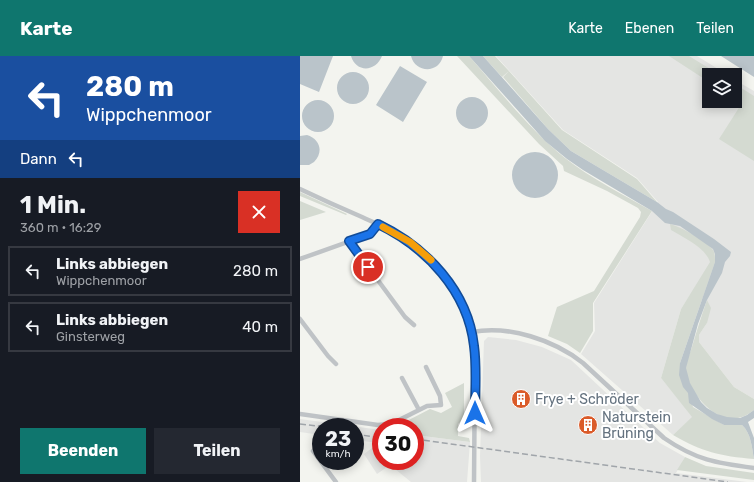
<!DOCTYPE html>
<html lang="de">
<meta charset="utf-8">
<style>
:root{--surface:#171b24;--page:#242831;--text:#f1f3f6;--muted:#9ea1a6;--line:#363941;--accent:#0f766e}
body{margin:0;font-family:Rubik,sans-serif;background:var(--page);color:var(--text);height:100vh;display:flex;flex-direction:column;font-size:15px;white-space:nowrap}
*{box-sizing:border-box;margin:0}
p{font-size:13px;color:var(--muted)}
.icon{flex:none;width:22px;height:22px;fill:none;stroke:currentColor;stroke-width:2;stroke-linecap:round;stroke-linejoin:round}
.map{position:relative;flex:1;overflow:hidden}
.sheet{display:flex;flex-direction:column;background:var(--surface);width:300px}
.sheet>*{flex:none}
.banner{background:#1a4fa0;color:#fff;overflow:hidden}
.controls{position:absolute;left:402px;top:12px;display:grid;gap:8px}
.controls a{display:grid;place-items:center;width:40px;height:40px;border-radius:0px;background:var(--surface);box-shadow:0 2px 10px #0003;font-size:20px}
.speed{position:absolute;left:12px;top:362px;display:flex;gap:8px;font-size:20px;font-weight:700;text-align:center}
.speed>*{display:grid;place-content:center;width:52px;height:52px;border-radius:50%;background:var(--surface);box-shadow:0 2px 10px #0003;line-height:1}
.speed small{font-size:10px;font-weight:400}
.speed .limit{border:6px solid #d22;background:#fff;color:#111}
.pin{position:absolute;display:grid;place-items:center;width:34px;height:34px;color:#fff;margin:-17px;border:2px solid #fff;border-radius:50%;box-shadow:0 1px 4px #0007}
.me{position:absolute;width:44px;margin:-22px;rotate:0deg;stroke-linejoin:round;filter:drop-shadow(0 0 3px #0008)}
.turn{display:flex;align-items:center;gap:14px;height:84px;padding:0 20px;font-size:18px}
.turn .icon{width:52px;height:52px;stroke-width:2.5}
.turn b{display:block;font-size:28px;line-height:34px}
.then{display:flex;align-items:center;height:38px;padding:0 20px;background:#0003;gap:8px;font-size:15px}
.round{display:grid;place-items:center;flex:none;width:42px;height:42px;border-radius:0px;background:var(--page)}
.headline{display:flex;align-items:center;justify-content:space-between;height:68px;padding:0 20px}
h1{font-size:24px;font-weight:700;line-height:30px}
.button{display:flex;gap:8px;margin-top:auto;padding:8px 20px}
.button a{flex:1;height:46px;border-radius:0px;background:var(--accent);color:#fff;font-size:16px;font-weight:700;line-height:46px;text-align:center}
.button a+a{background:var(--page);color:var(--text)}
ul{padding:0;list-style:none}
li{display:flex;align-items:center;gap:12px;height:50px;margin:0 8px 6px;padding:0 12px;border:2px solid var(--line);border-radius:0px}
li div{flex:1}
li b{display:block;font-size:15px}
li em{font-style:normal}
header{display:flex;align-items:center;gap:24px;box-sizing:border-box;height:56px;padding:0 20px;background:var(--accent);color:#fff}
header strong{font-size:19px}
nav{display:flex;gap:22px;margin-inline-start:auto;font-size:14px}
main{display:flex;flex:1;min-height:0}
.map>svg:first-child{display:block}
.built{fill:#e4e5e3}
.green{fill:#d4dad1}
.water{fill:#bac4ca}
.lines{fill:none;stroke-linecap:round;stroke-linejoin:round}
.minor{stroke:#bfc3c6;stroke-width:4.5}
.rail{stroke:#a0a5aa;stroke-width:1.5;stroke-dasharray:6 3;stroke-linecap:butt}
.route-casing{stroke:#114b97;stroke-width:10}
.route{stroke:#1a73e8;stroke-width:7}
.slow{stroke:#f59e0b;stroke-width:7}
.labels{text-anchor:middle;dominant-baseline:central;stroke-width:4;stroke-linejoin:round;paint-order:stroke}
.poi-label{font-size:14px;fill:#64727f;stroke:#fff;text-anchor:start}
</style>
<header>
<strong>Karte</strong>
<nav><a>Karte</a><a>Ebenen</a><a>Teilen</a></nav>
</header>
<main>
<section class="sheet">
<div class="banner">
<div class="turn"><svg class="icon" aria-label="left" viewBox="0 0 24 24"><path d="M17 20v-9H6M10 6l-5 5 5 5"/></svg><div><b>280 m</b>Wippchenmoor</div></div>
<div class="then">Dann<svg class="icon" aria-label="left" viewBox="0 0 24 24"><path d="M17 20v-9H6M10 6l-5 5 5 5"/></svg></div>
</div>
<div class="headline"><div><h1>1 Min.</h1><p>360 m · 16:29</p></div><a class="round" style="background:#d93025;color:#fff"><svg class="icon" aria-label="close" viewBox="0 0 24 24"><path d="M6 6l12 12M18 6L6 18"/></svg></a></div>
<ul>
<li><svg class="icon" aria-label="left" viewBox="0 0 24 24"><path d="M17 20v-9H6M10 6l-5 5 5 5"/></svg><div><b>Links abbiegen</b><p>Wippchenmoor</p></div><em>280 m</em></li>
<li><svg class="icon" aria-label="left" viewBox="0 0 24 24"><path d="M17 20v-9H6M10 6l-5 5 5 5"/></svg><div><b>Links abbiegen</b><p>Ginsterweg</p></div><em>40 m</em></li>
</ul>
<div class="button"><a>Beenden</a><a>Teilen</a></div>
</section>
<div class="map">
<svg width="454" height="426" viewBox="0 0 454 426">
<rect width="100%" height="100%" fill="#f3f4ef"/>
<path class="built" d="M196,0H397L428,19H409V45H435V24L454,35V343L434,331L399,286V279L407,267V244L390,239L381,253L361,322L393,361L373,379L281,298L295,275L294,247L358,146L337,122L263,74Z
M188,281L216,284L242,291L271,304L360,387L385,401L376,417L447,426H181L180,400L184,285Z
M0,363L81,374V405H115V379L170,386L167,426H111L90,409L77,418L64,398L79,387L55,384V371H21V379L0,376Z"/>
<path class="green" d="M157,0H169C199,34 230,74 265,102C290,122 324,139 352,155L293,247V275L280,297L267,288L248,280L257,251L294,235L340,161L341,156L338,152L307,135L264,115L263,110L239,88Z
M183,0H195L209,15L202,21Z
M369,0H389L420,19H409V26Z
M209,15L262,74L337,123L357,146L271,95L248,73L203,21Z
M435,28L454,40V105L419,83L442,47L435,42Z
M0,136L47,158L46,159L0,140Z
M0,145L26,156L0,164Z
M370,168C381,171 407,185 413,194C415,197 415,202 415,206L380,307L393,351L424,369H442C451,377 452,392 454,403C420,400 402,396 373,379L392,361L361,322L381,253L410,206C405,191 384,182 371,174Z
M407,244L411,252L407,267L399,279V286L434,331L454,343V354C430,374 405,355 392,332C389,326 385,318 386,312C386,306 389,299 391,294C396,277 401,261 407,244Z
M164,327V362L158,368V380L169,382L170,386L115,379V371H90L103,367L130,353L141,357L152,351L145,337Z
M385,401L406,410L454,417V424L377,414Z"/>
<path class="water" d="M0,0H33L19,36L0,28Z
M51,0H82C76,16 56,17 51,0Z
M111,0H143C139,18 115,17 111,0Z
M169,0H183L248,73L271,95L357,146L366,153L373,156L414,183L431,196L430,200L425,206L422,217L407,244L398,268L386,312L390,327L401,346L407,352L417,358L427,361L440,362L447,359L454,354V362L448,366L454,382V403C452,392 451,377 442,369H424L412,363L389,347L388,337L383,331L379,319L380,307L415,206V198L413,193L380,170L365,167L352,155L283,114L267,103L245,85Z
M421,0H454V21Z
M100,10L127,26L103,66L76,49Z
M37 32a16 16 0 1 1 32 0a16 16 0 1 1-32 0Z
M156 57a16 16 0 1 1 32 0a16 16 0 1 1-32 0Z
M2 60a16 16 0 1 1 32 0a16 16 0 1 1-32 0Z
M7,79C20,83 24,96 14,106L9,109H0V80Z
M212 119a23 23 0 1 1 46 0a23 23 0 1 1-46 0Z"/>
<g class="lines">
<path class="minor" d="M0,133C21,143 41,152 62,161C75,167 88,172 100,180C134,200 162,237 172,276C174,285 175,294 175,303L174,426
M49,185L105,261L114,269
M0,203L70,178L78,168
M0,263L28,300L36,308
M172,276C209,269 254,284 283,307L364,382C396,404 416,407 454,412
M102,322L119,354
M0,358L78,369L88,368L97,365L127,350L141,349L140,340L126,311
M13,395L36,426"/>
<path class="rail" d="M0,368L26,371
M55,378L81,382
M115,383L428,426"/>
</g>
<g class="lines">
<defs>
<path id="route" d="M68,211L49,185L70,178L78,168C126,191 168,235 174,290C177,312 175,335 175,357"/>
</defs>
<use href="#route" class="route-casing"/>
<use href="#route" class="route"/>
<path class="slow" d="M83,171L110,186L131,204"/>
</g>
<defs>
<symbol id="building-disc" viewBox="-11 -11 22 22"><circle r="9.5" fill="#da5b29" stroke="#fff"/><path d="M-4-6H4V6H1V3H-1V6H-4ZM-2.5-4.3h1.7v1.8h-1.7ZM.8-4.3h1.7v1.8H.8ZM-2.5-1h1.7V.8h-1.7ZM.8-1h1.7V.8H.8Z" fill="#fff"/></symbol>
</defs>
<g fill-rule="evenodd">
<use href="#building-disc" x="210" y="332" width="22" height="22"/>
<use href="#building-disc" x="277" y="358" width="22" height="22"/>
</g>
<g class="labels">
<g class="poi-label">
<text x="235" y="343">Frye + Schröder</text>
<text x="302" y="361">Naturstein<tspan x="302" dy="16">Brüning</tspan></text>
</g>
</g>
</svg>
<div class="controls">
<a><svg class="icon" aria-label="layers" viewBox="0 0 24 24"><path d="M12 4l9 5-9 5-9-5zM3 14l9 5 9-5"/></svg></a>
</div>
<div class="speed"><div>23<small>km/h</small></div><div class="limit">30</div></div>
<div class="pin" style="left:68px;top:211px;background:#d93025"><svg class="icon" aria-label="arrive" viewBox="0 0 24 24"><path d="M6 21V4h12l-3 4 3 4H6"/></svg></div>
<svg class="me" style="left:175px;top:357px" viewBox="-20 -20 40 40"><path d="M0-17L14 15 0 8-14 15z" fill="#1a73e8" stroke="#fff" stroke-width="4"/></svg>
</div>
</main>
